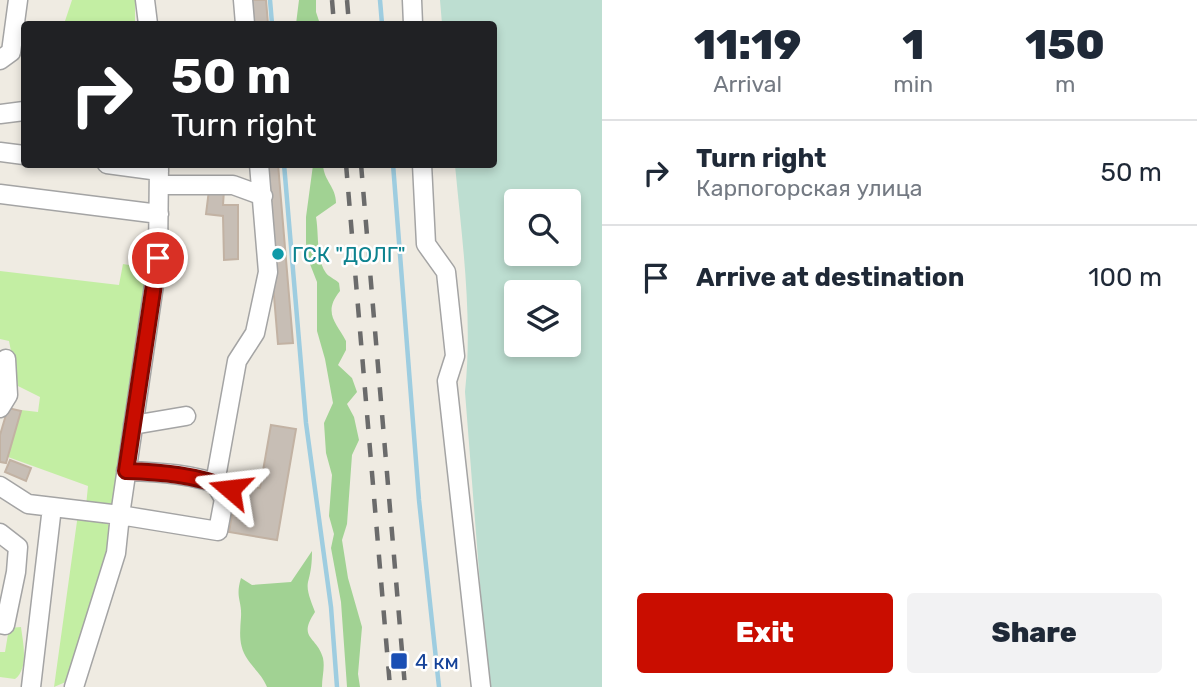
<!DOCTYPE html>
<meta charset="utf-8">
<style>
:root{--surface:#fff;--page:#f2f2f3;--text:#1f2937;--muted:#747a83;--line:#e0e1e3;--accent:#c90d00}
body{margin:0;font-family:Rubik,sans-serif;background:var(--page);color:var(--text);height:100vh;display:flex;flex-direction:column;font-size:26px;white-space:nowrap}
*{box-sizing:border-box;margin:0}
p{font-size:23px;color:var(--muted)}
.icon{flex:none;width:38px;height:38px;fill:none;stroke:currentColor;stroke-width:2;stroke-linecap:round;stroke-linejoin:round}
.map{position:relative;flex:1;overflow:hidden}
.panel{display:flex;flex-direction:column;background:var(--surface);width:595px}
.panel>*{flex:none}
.banner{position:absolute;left:21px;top:21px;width:476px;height:147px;border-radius:7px;box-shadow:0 4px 10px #0003;background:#202124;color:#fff;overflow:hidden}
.tools{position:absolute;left:504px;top:189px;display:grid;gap:14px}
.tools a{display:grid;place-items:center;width:77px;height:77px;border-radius:7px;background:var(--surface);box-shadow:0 4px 10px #0003;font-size:35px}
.pin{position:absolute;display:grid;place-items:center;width:60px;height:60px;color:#fff;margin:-30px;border:4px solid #fff;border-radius:50%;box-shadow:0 2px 7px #0007}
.me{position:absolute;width:77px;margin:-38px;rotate:287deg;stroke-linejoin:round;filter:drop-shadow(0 0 5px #0008)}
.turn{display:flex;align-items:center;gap:24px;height:147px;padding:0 35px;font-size:32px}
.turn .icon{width:91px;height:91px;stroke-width:2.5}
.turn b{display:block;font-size:49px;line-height:60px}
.eta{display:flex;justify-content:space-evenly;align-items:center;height:119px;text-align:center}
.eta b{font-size:42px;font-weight:800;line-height:49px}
.action{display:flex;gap:14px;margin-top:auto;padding:14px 35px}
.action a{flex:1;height:80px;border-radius:7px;background:var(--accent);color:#fff;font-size:28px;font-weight:800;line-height:80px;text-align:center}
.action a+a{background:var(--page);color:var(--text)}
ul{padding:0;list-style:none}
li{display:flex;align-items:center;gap:21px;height:105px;padding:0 35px;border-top:2px solid var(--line)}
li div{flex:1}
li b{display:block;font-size:26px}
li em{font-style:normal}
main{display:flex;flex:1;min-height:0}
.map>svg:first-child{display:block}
.grass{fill:#c3eea3}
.forest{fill:#a1d293}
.wetland{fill:#bdded1;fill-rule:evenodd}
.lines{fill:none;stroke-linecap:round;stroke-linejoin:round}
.stream{stroke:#9ecde0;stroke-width:4.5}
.building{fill:#c7beb5;stroke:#c2b2a3;stroke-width:2}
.minor-casing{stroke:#a4a4a4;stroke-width:21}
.minor{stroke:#fff;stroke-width:18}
.rail{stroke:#6b6b6b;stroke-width:4.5;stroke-dasharray:14 14;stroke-linecap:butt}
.route-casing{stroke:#830800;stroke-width:18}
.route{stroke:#c90d00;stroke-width:12}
.culture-dot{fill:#0f9aa8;stroke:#fff;stroke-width:2.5}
.transit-dot{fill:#1a4fb4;stroke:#fff;stroke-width:2.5}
.labels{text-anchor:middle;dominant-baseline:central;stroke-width:5;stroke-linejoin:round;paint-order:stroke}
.culture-label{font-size:21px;fill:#0d838f;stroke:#fff;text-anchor:start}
.transit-label{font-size:21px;fill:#164399;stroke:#fff;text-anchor:start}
</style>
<main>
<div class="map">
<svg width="602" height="687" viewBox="0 0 602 687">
<rect width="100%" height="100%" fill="#efebe2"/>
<path class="grass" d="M72,0H135V24H64Z
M123,264L147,268L127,413L119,497L111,510L86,506L88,486L8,457L21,410L38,412L40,397L18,386L9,341L0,339V271L119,285Z
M78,514L106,519L113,534L68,681L54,687Z
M21,627C23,643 29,668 15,679L0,677V652H5L9,628Z"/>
<path class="forest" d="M299,0H316V12L320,24H296Z
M313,165H323C324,181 336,187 336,203L316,217C319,233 316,260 326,273C329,277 335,279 339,283L340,291C322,313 337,323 346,341V350L338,365L352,378L357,392L347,404L354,417L359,440L352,455L347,524L342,540L348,578L362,627L358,674L360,687H347L341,602L331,548L334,534L329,516L332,475L326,453L324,423L333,403L325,359L317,331V282L308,259L306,243V217Z
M312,551C312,563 311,571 308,582C306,591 312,603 315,612C297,639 317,636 323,658C325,668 322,677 322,687H267C262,675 255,670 248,660C238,646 240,632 241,617C242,600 235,598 241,578L252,585L291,582Z"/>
<path class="wetland" d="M440,0H602V687H488L465,392C473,316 462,240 455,165L494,164V24H442ZM516,201H569V254H516ZM516,292H569V345H516Z"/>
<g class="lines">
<path class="stream" d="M270,0L272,24
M380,0L382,24
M284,164L306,423L331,607L337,687
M393,164L419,500L439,687"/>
</g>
<path class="building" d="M252,0H266L268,24H254Z
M263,164H278L293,343L278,344Z
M209,190H224L223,205H238V259L224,260L223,216L206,214Z
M8,408L21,411L6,463L0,462V435Z
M271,425L296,429L277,540L229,532L234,503L238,494L250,487L260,488Z
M10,460L31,468L26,481L5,472Z"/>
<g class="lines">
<defs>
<path id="minor" d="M145,0L148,24
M243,0L245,24
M412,0L413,24
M0,60L11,52L18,0
M0,114L24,111
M0,152L24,155
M107,164L159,171
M422,164L426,244L446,272L455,356L447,381L481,687
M159,185H233L263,196
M0,194L159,214
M0,408L8,395L6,359
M133,425L186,416
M126,471C159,472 195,474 226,487
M0,486L28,504L120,515L218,531L224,499L215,483L237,361L255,333L268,272L259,164
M0,533L18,547L16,572L5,625L0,624
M31,687L52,507
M74,687L116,553L120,515L158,258L159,164"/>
</defs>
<use href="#minor" class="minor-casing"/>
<use href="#minor" class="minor"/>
<path class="rail" d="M332,0L334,24
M347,0L349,24
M346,164L390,687
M361,164L405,687"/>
</g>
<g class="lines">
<defs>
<path id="route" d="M158,258L126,471C161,472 198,475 230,489"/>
</defs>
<use href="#route" class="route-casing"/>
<use href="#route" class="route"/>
</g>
<circle class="culture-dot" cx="278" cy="254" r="7"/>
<rect class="transit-dot" x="390" y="652" width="18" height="18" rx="3.5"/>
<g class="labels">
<g class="culture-label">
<text x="292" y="254">ГСК "ДОЛГ"</text>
</g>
<g class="transit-label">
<text x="415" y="661">4 км</text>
</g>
</g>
</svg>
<div class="tools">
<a><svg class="icon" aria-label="search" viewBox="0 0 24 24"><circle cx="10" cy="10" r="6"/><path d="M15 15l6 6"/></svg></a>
<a><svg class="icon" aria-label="layers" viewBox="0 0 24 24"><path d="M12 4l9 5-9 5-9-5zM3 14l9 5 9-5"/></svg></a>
</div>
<div class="pin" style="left:158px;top:258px;background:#d93025"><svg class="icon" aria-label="arrive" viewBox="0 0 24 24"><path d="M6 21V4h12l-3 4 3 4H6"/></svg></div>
<svg class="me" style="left:230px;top:489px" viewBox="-20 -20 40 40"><path d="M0-17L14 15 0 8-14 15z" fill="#c90d00" stroke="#fff" stroke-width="4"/></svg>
<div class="banner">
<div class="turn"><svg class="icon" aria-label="right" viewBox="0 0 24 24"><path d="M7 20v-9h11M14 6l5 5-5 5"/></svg><div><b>50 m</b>Turn right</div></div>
</div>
</div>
<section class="panel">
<div class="eta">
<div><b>11:19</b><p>Arrival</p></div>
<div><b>1</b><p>min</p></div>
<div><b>150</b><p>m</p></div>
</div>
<ul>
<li><svg class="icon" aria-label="right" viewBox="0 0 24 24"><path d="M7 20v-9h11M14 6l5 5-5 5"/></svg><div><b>Turn right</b><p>Карпогорская улица</p></div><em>50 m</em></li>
<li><svg class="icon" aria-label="arrive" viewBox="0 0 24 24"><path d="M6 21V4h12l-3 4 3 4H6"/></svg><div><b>Arrive at destination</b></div><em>100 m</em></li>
</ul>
<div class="action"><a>Exit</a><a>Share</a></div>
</section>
</main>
